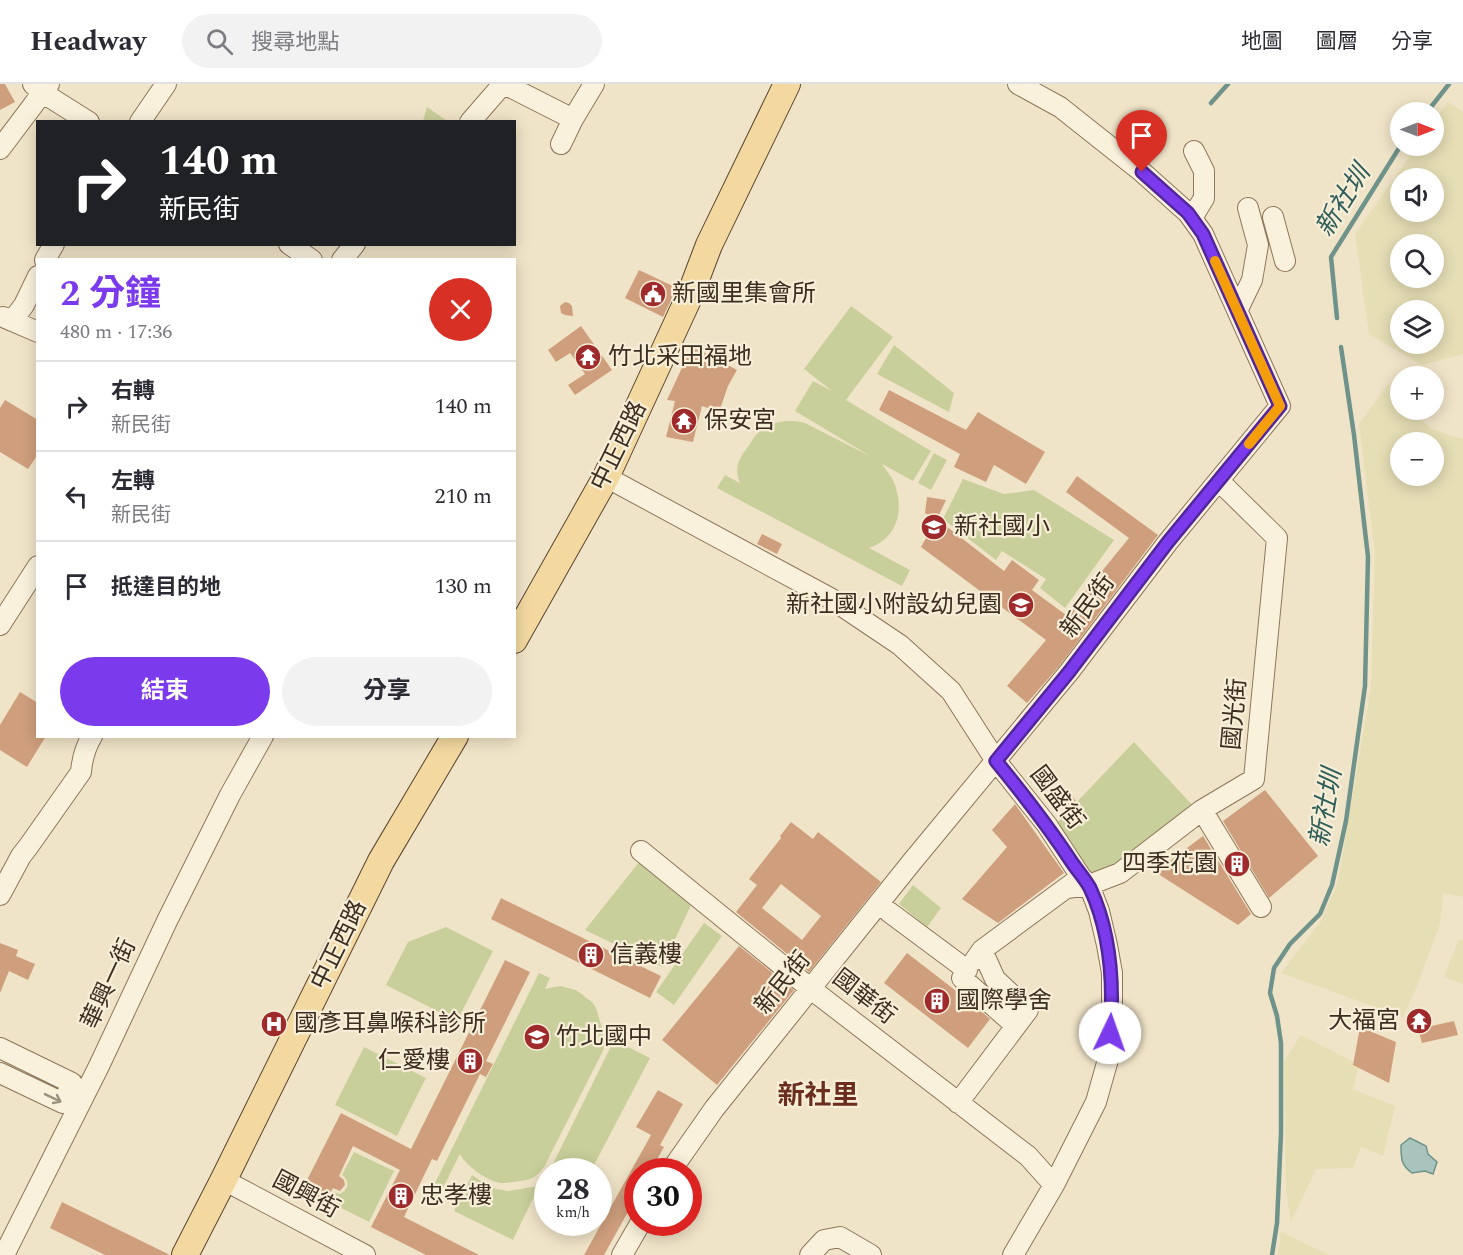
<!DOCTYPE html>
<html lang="zh-TW">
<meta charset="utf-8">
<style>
:root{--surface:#fff;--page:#f2f2f3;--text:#2b2b33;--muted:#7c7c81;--line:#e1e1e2;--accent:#7c3aed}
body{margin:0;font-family:Spectral,"Noto Sans TC",serif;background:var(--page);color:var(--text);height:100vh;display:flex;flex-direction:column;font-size:22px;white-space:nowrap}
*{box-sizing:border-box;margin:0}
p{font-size:20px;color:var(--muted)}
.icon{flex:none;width:33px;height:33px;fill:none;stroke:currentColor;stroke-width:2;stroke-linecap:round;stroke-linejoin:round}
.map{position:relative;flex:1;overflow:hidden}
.drawer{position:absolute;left:36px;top:174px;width:480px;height:480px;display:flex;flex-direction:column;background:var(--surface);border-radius:0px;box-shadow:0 3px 15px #0003}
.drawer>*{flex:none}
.hud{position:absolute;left:36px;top:36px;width:480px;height:126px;border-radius:0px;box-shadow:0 3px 15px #0003;background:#202124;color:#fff;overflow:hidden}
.needle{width:39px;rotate:90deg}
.fabs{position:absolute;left:1390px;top:18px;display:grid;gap:12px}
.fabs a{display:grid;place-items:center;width:54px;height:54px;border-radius:50%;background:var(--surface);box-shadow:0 3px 15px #0003;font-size:30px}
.speed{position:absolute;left:534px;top:1074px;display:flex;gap:12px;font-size:30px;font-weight:700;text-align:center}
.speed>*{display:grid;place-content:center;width:78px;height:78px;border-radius:50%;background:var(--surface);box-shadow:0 3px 15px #0003;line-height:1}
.speed small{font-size:15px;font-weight:400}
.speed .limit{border:9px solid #d22;background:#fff;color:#111}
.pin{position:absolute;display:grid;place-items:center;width:51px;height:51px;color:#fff;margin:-62px -26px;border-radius:50% 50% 50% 0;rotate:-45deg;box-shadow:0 0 6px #0007}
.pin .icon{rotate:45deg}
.me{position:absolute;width:66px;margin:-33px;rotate:3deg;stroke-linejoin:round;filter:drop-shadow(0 0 4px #0008)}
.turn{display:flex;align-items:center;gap:21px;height:126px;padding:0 24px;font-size:27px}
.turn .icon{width:78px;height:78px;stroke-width:2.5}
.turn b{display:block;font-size:42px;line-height:51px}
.round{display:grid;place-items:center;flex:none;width:63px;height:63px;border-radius:32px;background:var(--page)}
.overview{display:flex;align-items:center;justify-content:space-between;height:102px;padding:0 24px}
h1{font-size:36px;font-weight:700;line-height:45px;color:var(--accent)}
.button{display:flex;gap:12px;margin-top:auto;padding:12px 24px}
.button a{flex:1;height:69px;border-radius:36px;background:var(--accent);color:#fff;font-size:24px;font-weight:700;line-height:69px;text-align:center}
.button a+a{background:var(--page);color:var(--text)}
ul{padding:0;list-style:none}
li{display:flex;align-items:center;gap:18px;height:90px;padding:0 24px;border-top:2px solid var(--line)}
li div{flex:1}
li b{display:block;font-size:22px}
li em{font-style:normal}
header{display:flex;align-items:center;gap:36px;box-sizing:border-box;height:84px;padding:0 30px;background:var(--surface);border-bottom:2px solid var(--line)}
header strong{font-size:28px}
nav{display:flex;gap:33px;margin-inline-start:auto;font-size:21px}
.search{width:420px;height:54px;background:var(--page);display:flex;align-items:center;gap:15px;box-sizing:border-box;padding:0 21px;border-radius:33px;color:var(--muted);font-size:22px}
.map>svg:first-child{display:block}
.farmland{fill:#e6deb5;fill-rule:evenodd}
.green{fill:#c9cf9b}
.water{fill:#a9c4bc;stroke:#6f938a;stroke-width:1.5}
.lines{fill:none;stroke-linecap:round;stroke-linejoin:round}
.stream{stroke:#6f938a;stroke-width:4.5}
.building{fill:#cf9f7d;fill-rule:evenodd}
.minor-casing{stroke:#8d765c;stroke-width:22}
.major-casing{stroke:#5b4430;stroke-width:28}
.minor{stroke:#faf1dc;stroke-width:20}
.major{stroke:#f3d9a0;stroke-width:26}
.oneway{stroke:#9c907e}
.route-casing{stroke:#51269a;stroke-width:15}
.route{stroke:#7c3aed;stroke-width:10}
.slow{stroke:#f59e0b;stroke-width:10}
.labels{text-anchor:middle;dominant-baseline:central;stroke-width:4.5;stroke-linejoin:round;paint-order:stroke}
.poi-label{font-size:24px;fill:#3d2e20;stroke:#f7eed8;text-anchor:start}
.street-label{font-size:24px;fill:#3d2e20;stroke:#f7eed8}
.water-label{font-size:26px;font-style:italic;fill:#2f5d5a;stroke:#f7eed8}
.quarter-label{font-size:27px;font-weight:bold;fill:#6b2e1e;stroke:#f7eed8}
</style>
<header>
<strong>Headway</strong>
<div class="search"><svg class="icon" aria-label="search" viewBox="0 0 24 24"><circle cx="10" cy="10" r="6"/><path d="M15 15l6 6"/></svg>搜尋地點</div>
<nav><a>地圖</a><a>圖層</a><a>分享</a></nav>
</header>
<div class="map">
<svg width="1463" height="1171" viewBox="0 0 1463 1171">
<rect width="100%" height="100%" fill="#f0e4c8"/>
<path class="farmland" d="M1448,18L1463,28V270L1422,281L1369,250L1355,150L1417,62H1434V37ZM1401,94H1434V128H1401ZM1401,160H1434V194H1401ZM1401,226H1434V260H1401Z
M1388,300L1401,314V326H1412L1431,345L1463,355V813L1443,809L1440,840L1415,907L1403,933L1281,889L1321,837L1338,798L1371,603L1375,470L1359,340ZM1401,358H1434V392H1401Z
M1459,855L1463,856V900L1444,893Z
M1301,951L1359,981L1353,1005L1395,1022L1383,1072L1361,1063L1353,1084L1316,1085L1291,1138L1286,1106L1284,977Z
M1281,1148L1329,1171H1278Z"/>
<path class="green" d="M427,23L447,37H423Z
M851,222L893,253L846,316L931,367L913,397L882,380C885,385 890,390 893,396C905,423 899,454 869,464L910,486L902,502L717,404L725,391L740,399C734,385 738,376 747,364C751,359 754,352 759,348C772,337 789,335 805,339L870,372L795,327L813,297L832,307L804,285Z
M894,261L954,309L949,328L877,290Z
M934,369L947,376L931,406L918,399Z
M963,395L1004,410L1034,406L1114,456L1065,524L1040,504L1046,495L1002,467L996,476L943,435Z
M1134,658L1195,724L1132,773L1089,794L1054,742Z
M640,777L692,819L662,883L585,846Z
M913,801L941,824L927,843L899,820Z
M704,839L722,852L674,921L656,908Z
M446,843L493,867L457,937L386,901L408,858Z
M539,889L550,894L545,905L560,902L576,906L592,918L596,924L602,944L604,965L544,1083C540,1088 536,1093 530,1095C524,1097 507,1099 501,1099C487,1097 467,1083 460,1070L438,1114L430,1109Z
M614,956L650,974L591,1087H554L550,1086Z
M364,963L426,994L397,1052L335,1021Z
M354,1068L394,1087L369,1138L329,1118L333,1108L340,1110C349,1105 350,1097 342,1091Z
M472,1091L492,1104L508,1107L539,1102L513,1156L454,1127Z"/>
<path class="water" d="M1410,1054L1426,1062L1428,1070L1437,1078L1433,1090L1425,1087L1412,1089C1401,1081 1401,1075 1401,1061Z"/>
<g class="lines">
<path class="stream" d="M1211,19L1228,0
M1427,28L1449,0
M1337,234L1331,173L1401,61
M1272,1171L1277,1139L1281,1049V959L1277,932L1270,909L1274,884L1290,860L1320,830L1332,801L1346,737L1365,602L1368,473L1354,351L1341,263"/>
</g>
<path class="building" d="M0,0H5L15,18L0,26Z
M639,186L677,204L663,233L625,214Z
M565,218L569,219L572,222L573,232L565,231L561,229L560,222Z
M581,242L612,286L575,311L568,301L585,290L570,269L556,278L548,266Z
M692,262L737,286L728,302L719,328L702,322L693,358L666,353L675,317L667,316Z
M889,306L966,346L978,328L1045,368L1026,400L994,381L986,398L954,383L960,370L879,326Z
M5,316L38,336V370L28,385L0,368V324Z
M1077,392L1158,451L1060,581L1027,619L1007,602L1046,556L921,463L937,435L1004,487L1012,476L1039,496L1032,506L1066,531L1129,454L1066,408Z
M927,413L946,416L937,435L925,429Z
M762,450L782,460L777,470L757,460Z
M20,608L38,619V652H46L27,683L0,666V641Z
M1062,700L1076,717L1065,726L1050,710Z
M1265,706L1318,772L1269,814L1223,737Z
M1015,720L1064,789L998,839L962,815L1007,763L992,746Z
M791,738L813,755L818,748L881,798L809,888L736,828L757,801L749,795L781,754L780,752ZM781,800L821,832L802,856L762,824Z
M1203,752L1251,830L1238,841L1155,788Z
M501,814L661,892L650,914L491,835Z
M0,859L18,866L16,872L35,880L28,896L9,887L0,909Z
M739,862L794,906L717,1001L662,956Z
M907,869L973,920L990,935L968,964L884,899Z
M505,876L530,888L486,977L493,980L486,993L480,990L437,1077L432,1075L404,1133L479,1171H426L371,1143L400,1086L353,1062L339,1092L344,1096L345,1101L340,1107L333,1104L326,1118L302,1106L341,1029L411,1065Z
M1454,937L1458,951L1422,959L1418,945Z
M1360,943L1396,958L1389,999L1353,981Z
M658,1006L683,1020L660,1061L664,1063L650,1088H638V1110L604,1171H584L651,1051L636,1043Z
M62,1118L170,1171H105L50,1144Z"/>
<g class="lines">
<defs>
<path id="minor" d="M33,0L43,9L89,38
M504,0L573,35
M140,38L166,0
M470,38L503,0
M561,60L573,35L594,0
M0,65L49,0
M1273,133L1285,177
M1192,134L1204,114V87L1194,67
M289,160L312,176
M45,176L54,160
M342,176L355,160
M1238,225L1252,196L1258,161L1248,124
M3,233L38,248
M12,237L24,221L38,192
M606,393L830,514L900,561L951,607L996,677L1047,741L1081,793L1089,801L1099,827L1107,861L1112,889V926L1109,972L1096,1018L1054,1101L1013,1171
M0,541L38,482
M1202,726L1261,823
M641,767L811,905L1028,1072L1054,1101
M1067,804L1089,801L1120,789L1202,726L1254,695L1277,454L1219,397
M0,811L21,772L28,763L81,688C82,675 85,664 92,652
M889,828L967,886L962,894L1016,942
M975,876L982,866L1077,796
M0,964L72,999L63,1019L0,989
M958,1019L1028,926L995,895L982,866
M670,1088L714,1025L911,779L1069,588L1168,458L1280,322L1203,150L1188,129L1142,88L1060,23L1018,0
M224,1095L235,1102L365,1171
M4,1171L99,982L167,837L230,711L263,652
M622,1171L641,1138
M810,1171L824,1156L840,1153L871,1171"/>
<path id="major" d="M514,556L606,393L690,211L709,161L787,0
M185,1171L224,1095L381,777L455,652"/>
</defs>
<use href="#minor" class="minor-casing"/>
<use href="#major" class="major-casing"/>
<use href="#minor" class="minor"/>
<use href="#major" class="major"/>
</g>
<defs><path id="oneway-shaft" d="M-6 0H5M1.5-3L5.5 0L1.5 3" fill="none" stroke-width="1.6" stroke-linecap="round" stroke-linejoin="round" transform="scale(1.5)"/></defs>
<use class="oneway" href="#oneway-shaft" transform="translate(53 1014) rotate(26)"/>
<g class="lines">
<defs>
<path id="route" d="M1110,949C1114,901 1111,849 1090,804C1085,795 1077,786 1071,777C1048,742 1023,710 996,677L1069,588L1168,458L1280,322L1203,150L1188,129L1142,88"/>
</defs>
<use href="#route" class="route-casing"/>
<use href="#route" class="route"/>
<path class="slow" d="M1215,177L1280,322L1249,360"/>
</g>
<defs>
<symbol id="civic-disc" viewBox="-11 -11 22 22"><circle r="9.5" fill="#9e2a2b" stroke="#f7eed8"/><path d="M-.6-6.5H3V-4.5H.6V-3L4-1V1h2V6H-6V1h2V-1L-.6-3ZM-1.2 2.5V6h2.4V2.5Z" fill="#fff"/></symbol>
<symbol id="temple-disc" viewBox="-11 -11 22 22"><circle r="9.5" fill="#9e2a2b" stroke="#f7eed8"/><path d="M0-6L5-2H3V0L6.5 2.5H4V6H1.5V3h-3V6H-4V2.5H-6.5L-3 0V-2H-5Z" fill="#fff"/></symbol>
<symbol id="school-disc" viewBox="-11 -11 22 22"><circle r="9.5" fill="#9e2a2b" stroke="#f7eed8"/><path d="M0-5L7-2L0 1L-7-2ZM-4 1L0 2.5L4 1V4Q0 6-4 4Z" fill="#fff"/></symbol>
<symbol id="building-disc" viewBox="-11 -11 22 22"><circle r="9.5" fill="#9e2a2b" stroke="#f7eed8"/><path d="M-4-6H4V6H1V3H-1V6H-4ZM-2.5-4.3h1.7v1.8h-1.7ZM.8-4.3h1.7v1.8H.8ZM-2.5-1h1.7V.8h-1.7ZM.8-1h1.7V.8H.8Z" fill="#fff"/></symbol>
<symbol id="hospital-disc" viewBox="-11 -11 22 22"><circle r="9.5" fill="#9e2a2b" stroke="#f7eed8"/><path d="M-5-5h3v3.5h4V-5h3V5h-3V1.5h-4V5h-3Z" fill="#fff"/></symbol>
</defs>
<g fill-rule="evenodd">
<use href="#civic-disc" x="638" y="195" width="30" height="30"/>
<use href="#temple-disc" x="573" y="258" width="30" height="30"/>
<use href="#temple-disc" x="669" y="322" width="30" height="30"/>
<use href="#school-disc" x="919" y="428" width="30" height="30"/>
<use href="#school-disc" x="1006" y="506" width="30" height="30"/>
<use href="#building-disc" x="1222" y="765" width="30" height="30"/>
<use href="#building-disc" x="576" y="856" width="30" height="30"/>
<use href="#building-disc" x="922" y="902" width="30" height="30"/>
<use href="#temple-disc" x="1404" y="922" width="30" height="30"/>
<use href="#hospital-disc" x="259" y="925" width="30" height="30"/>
<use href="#school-disc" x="522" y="938" width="30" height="30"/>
<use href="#building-disc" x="455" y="962" width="30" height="30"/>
<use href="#building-disc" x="386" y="1097" width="30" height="30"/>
</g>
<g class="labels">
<g class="poi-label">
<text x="672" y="210">新國里集會所</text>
<text x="608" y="273">竹北采田福地</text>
<text x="704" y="337">保安宮</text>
<text x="954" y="443">新社國小</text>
<text x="1002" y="521" text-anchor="end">新社國小附設幼兒園</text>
<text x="1218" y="780" text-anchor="end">四季花園</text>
<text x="610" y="871">信義樓</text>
<text x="956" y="917">國際學舍</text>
<text x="1400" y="937" text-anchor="end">大福宮</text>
<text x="294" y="940">國彥耳鼻喉科診所</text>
<text x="556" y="953">竹北國中</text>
<text x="450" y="977" text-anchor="end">仁愛樓</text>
<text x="420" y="1112">忠孝樓</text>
</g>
<g class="street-label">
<text transform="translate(619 362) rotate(-64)">中正西路</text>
<text transform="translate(1088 522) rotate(-53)">新民街</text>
<text transform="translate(1235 630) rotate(-85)">國光街</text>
<text transform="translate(1057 714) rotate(53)">國盛街</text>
<text transform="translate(339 861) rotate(-64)">中正西路</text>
<text transform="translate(783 899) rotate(-51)">新民街</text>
<text transform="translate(109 900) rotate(-65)">華興一街</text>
<text transform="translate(864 913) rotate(38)">國華街</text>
<text transform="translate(306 1111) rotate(28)">國興街</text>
</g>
<g class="water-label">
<text transform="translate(1343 117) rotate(-58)">新社圳</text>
<text transform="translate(1326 724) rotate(-80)">新社圳</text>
</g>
<g class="quarter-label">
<text x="818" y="1012">新社里</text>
</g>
</g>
</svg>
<div class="fabs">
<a><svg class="needle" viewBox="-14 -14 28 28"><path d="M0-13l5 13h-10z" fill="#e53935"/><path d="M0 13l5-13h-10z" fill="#7c7c81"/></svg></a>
<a><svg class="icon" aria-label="sound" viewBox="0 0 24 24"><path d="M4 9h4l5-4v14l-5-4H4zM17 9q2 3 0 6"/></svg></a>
<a><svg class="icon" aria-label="search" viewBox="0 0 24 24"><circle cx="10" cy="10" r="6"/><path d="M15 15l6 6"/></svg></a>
<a><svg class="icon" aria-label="layers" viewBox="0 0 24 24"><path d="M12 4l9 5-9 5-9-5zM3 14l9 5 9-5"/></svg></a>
<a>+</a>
<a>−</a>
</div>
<div class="speed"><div>28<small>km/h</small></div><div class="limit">30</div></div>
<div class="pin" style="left:1142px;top:88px;background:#d93025"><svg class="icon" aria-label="arrive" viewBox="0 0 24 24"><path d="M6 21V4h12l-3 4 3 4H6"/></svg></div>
<svg class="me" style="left:1110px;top:949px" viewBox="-20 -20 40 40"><circle r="19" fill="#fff"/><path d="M0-13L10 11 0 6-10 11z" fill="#7c3aed"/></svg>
<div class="hud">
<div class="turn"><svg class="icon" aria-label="right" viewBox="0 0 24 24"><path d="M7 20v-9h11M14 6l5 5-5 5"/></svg><div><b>140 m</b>新民街</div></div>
</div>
<section class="drawer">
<div class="overview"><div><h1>2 分鐘</h1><p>480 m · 17:36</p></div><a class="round" style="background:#d93025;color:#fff"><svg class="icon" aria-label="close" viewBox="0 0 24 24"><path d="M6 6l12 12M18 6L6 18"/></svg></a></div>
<ul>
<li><svg class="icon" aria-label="right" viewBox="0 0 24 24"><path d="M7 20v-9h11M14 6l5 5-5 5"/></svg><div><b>右轉</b><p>新民街</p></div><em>140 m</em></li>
<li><svg class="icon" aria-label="left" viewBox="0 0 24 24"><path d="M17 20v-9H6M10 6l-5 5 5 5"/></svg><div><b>左轉</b><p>新民街</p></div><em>210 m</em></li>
<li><svg class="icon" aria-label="arrive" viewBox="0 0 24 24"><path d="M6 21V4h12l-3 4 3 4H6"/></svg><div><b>抵達目的地</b></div><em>130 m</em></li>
</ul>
<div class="button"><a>結束</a><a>分享</a></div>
</section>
</div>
